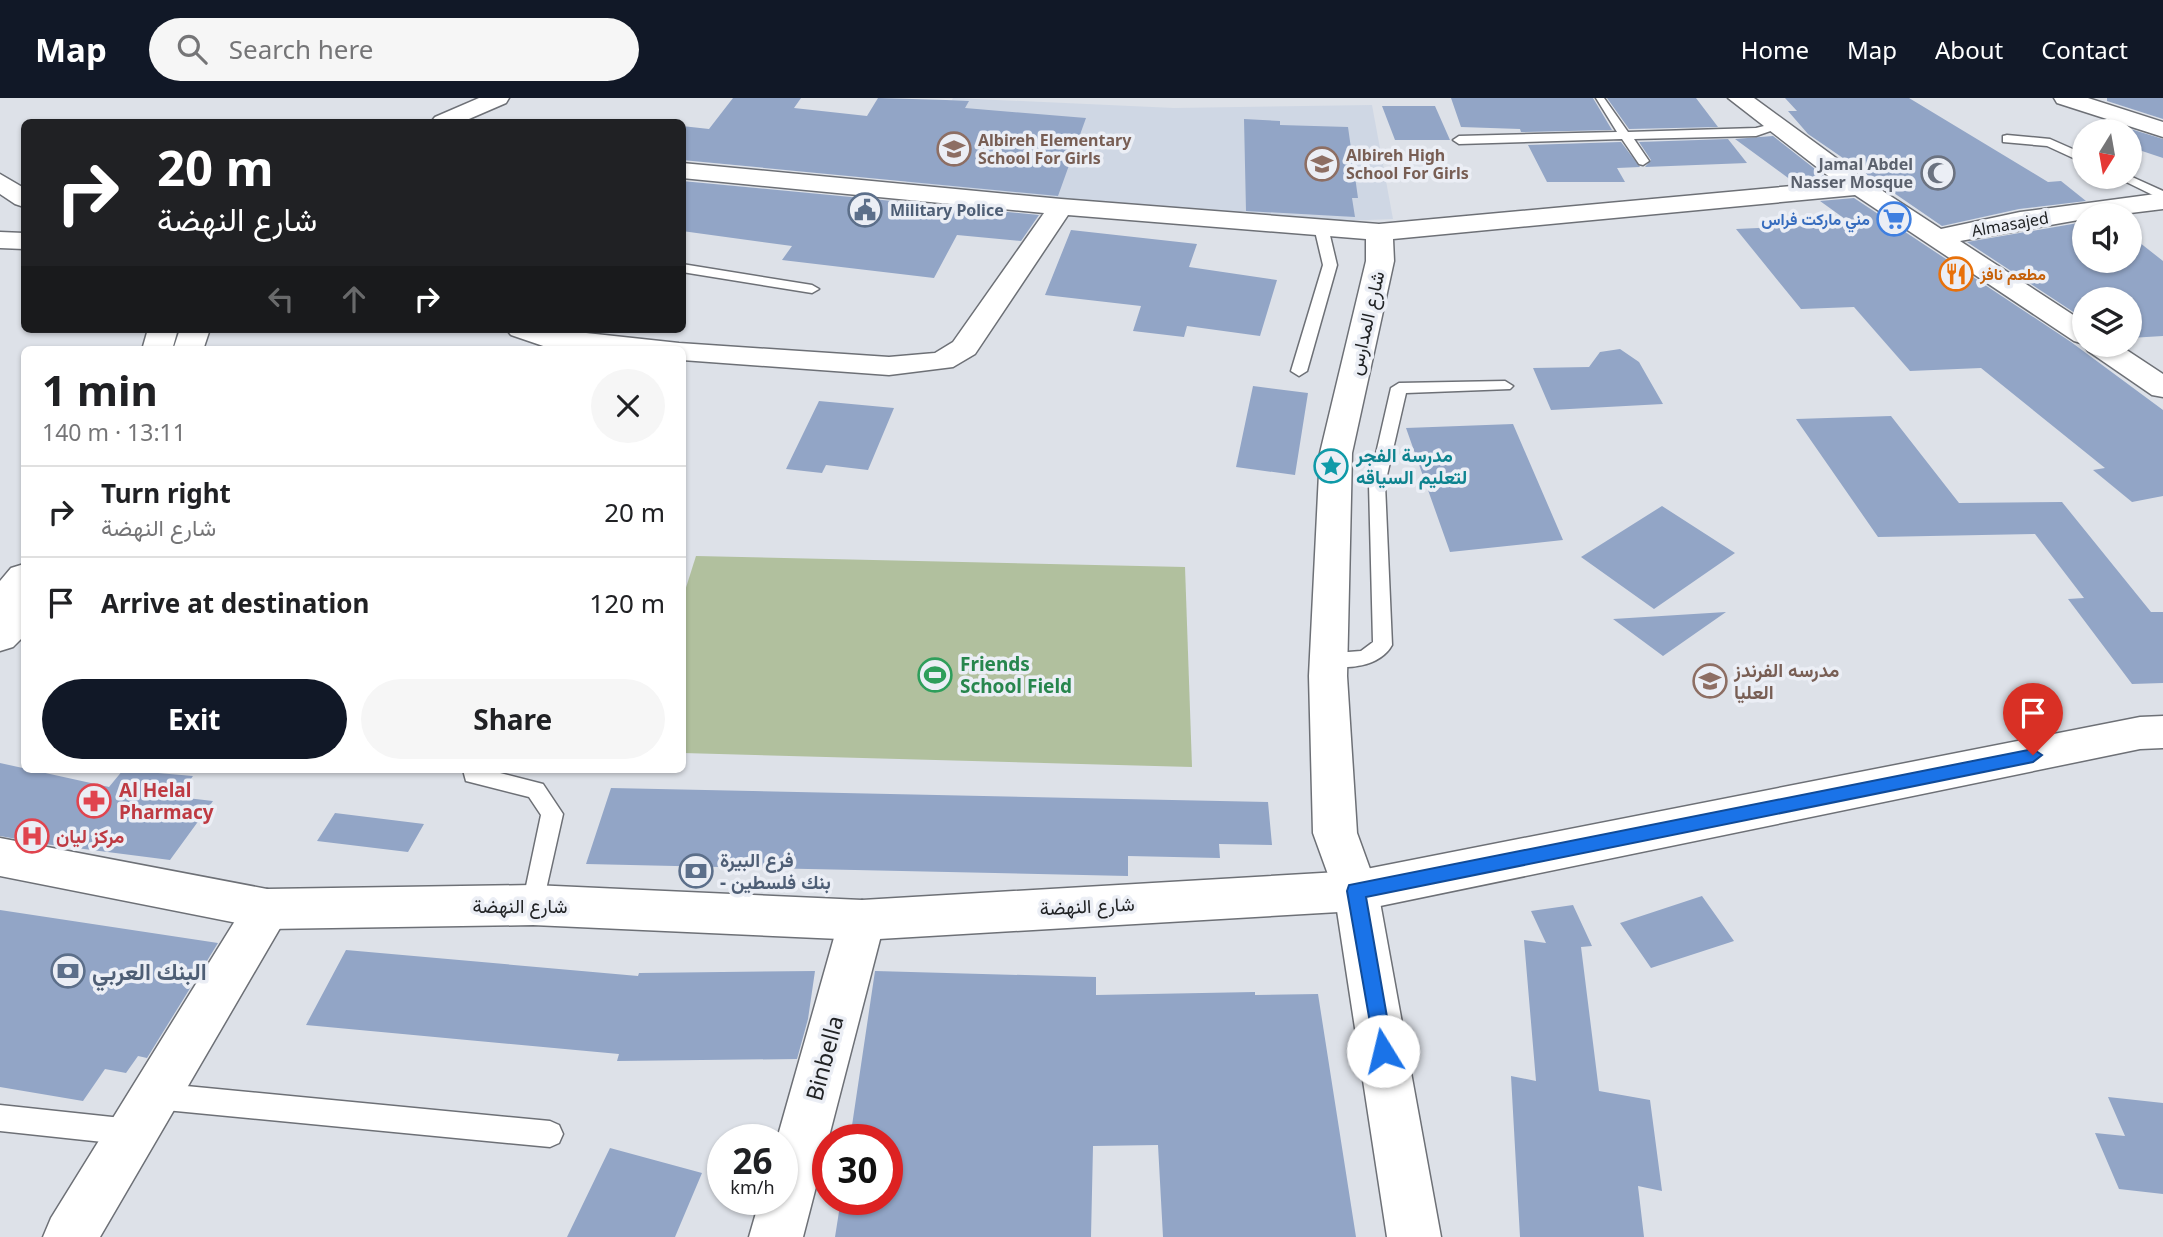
<!DOCTYPE html>
<meta charset="utf-8">
<style>
:root{--surface:#fff;--page:#f6f6f6;--text:#202124;--muted:#757577;--line:#e0e0e0;--accent:#111827}
body{margin:0;font-family:"Noto Sans",Vazirmatn,sans-serif;background:var(--page);color:var(--text);height:100vh;display:flex;flex-direction:column;font-size:26px;white-space:nowrap}
*{box-sizing:border-box;margin:0}
p{font-size:23px;color:var(--muted)}
.icon{flex:none;width:38px;height:38px;fill:none;stroke:currentColor;stroke-width:2;stroke-linecap:round;stroke-linejoin:round}
.map{position:relative;flex:1;overflow:hidden}
.sheet{position:absolute;left:21px;top:248px;width:665px;height:427px;display:flex;flex-direction:column;background:var(--surface);border-radius:10px;box-shadow:0 2px 5px #0004}
.sheet>*{flex:none}
.hud{position:absolute;left:21px;top:21px;width:665px;height:214px;border-radius:10px;box-shadow:0 2px 5px #0004;background:#202124;color:#fff;overflow:hidden}
.needle{width:46px;rotate:191deg}
.controls{position:absolute;left:2072px;top:21px;display:grid;gap:14px}
.controls a{display:grid;place-items:center;width:70px;height:70px;border-radius:50%;background:var(--surface);box-shadow:0 2px 5px #0004;font-size:35px}
.speed{position:absolute;left:707px;top:1026px;display:flex;gap:14px;font-size:35px;font-weight:700;text-align:center}
.speed>*{display:grid;place-content:center;width:91px;height:91px;border-radius:50%;background:var(--surface);box-shadow:0 2px 5px #0004;line-height:1}
.speed small{font-size:18px;font-weight:400}
.speed .limit{border:10px solid #d22;background:#fff;color:#111}
.pin{position:absolute;display:grid;place-items:center;width:60px;height:60px;color:#fff;margin:-72px -30px;border-radius:50% 50% 50% 0;rotate:-45deg;box-shadow:0 0 7px #0007}
.pin .icon{rotate:45deg}
.me{position:absolute;width:77px;margin:-38px;rotate:351deg;stroke-linejoin:round;filter:drop-shadow(0 0 5px #0008)}
.turn{display:flex;align-items:center;gap:24px;height:147px;padding:0 21px;font-size:32px}
.turn .icon{width:91px;height:91px;stroke-width:2.5}
.turn b{display:block;font-size:49px;line-height:60px}
.lanes{display:flex;align-items:center;height:66px;padding:0 21px;background:#0003;justify-content:center;gap:35px;direction:ltr}
.lanes .off{opacity:.35}
.round{display:grid;place-items:center;flex:none;width:74px;height:74px;border-radius:37px;background:var(--page)}
.head{display:flex;align-items:center;justify-content:space-between;height:119px;padding:0 21px}
h1{font-size:42px;font-weight:700;line-height:52px}
.primary-button{display:flex;gap:14px;margin-top:auto;padding:14px 21px}
.primary-button a{flex:1;height:80px;border-radius:42px;background:var(--accent);color:#fff;font-size:28px;font-weight:700;line-height:80px;text-align:center}
.primary-button a+a{background:var(--page);color:var(--text)}
ul{padding:0;list-style:none}
li{display:flex;align-items:center;gap:21px;height:91px;padding:0 21px;border-top:2px solid var(--line)}
li div{flex:1}
li b{display:block;font-size:26px}
li em{font-style:normal}
header{display:flex;align-items:center;gap:42px;box-sizing:border-box;height:98px;padding:0 35px;background:var(--accent);color:#fff}
header strong{font-size:33px}
nav{display:flex;gap:38px;margin-inline-start:auto;font-size:24px}
.search{width:490px;height:63px;background:var(--page);display:flex;align-items:center;gap:18px;box-sizing:border-box;padding:0 24px;border-radius:38px;color:var(--muted);font-size:26px}
.map>svg:first-child{display:block}
.built{fill:#cfd7e4}
.green{fill:#b1c09e}
.building{fill:#92a5c6}
.lines{fill:none;stroke-linecap:round;stroke-linejoin:round}
.service-casing{stroke:#6d7076;stroke-width:3}
.minor-casing{stroke:#6d7076;stroke-width:3}
.secondary-casing{stroke:#6d7076;stroke-width:3}
.service{fill:#fff;fill-rule:evenodd}
.minor{fill:#fff;fill-rule:evenodd}
.secondary{fill:#fff;fill-rule:evenodd}
.route{fill:#1a73e8;stroke:#114b97;stroke-width:2}
.labels{text-anchor:middle;dominant-baseline:central;stroke-width:7;stroke-linejoin:round;paint-order:stroke}
.far-education-label{font-size:16px;font-weight:bold;fill:#785e54;stroke:#ebeef5;text-anchor:start}
.far-worship-label{font-size:16px;font-weight:bold;fill:#5b616d;stroke:#ebeef5;text-anchor:end}
.far-service-label{font-size:16px;font-weight:bold;fill:#4e5e75;stroke:#ebeef5;text-anchor:start}
.far-shop-label{font-size:16px;font-weight:bold;fill:#366cbe;stroke:#ebeef5;text-anchor:end}
.far-street-label{font-size:16px;fill:#202224;stroke:#ebeef5}
.far-food-label{font-size:16px;font-weight:bold;fill:#c56008;stroke:#ebeef5;text-anchor:start}
.street-label{font-size:19px;fill:#202224;stroke:#ebeef5}
.culture-label{font-size:19px;font-weight:bold;fill:#0d838f;stroke:#ebeef5;text-anchor:start}
.leisure-label{font-size:19px;font-weight:bold;fill:#27864d;stroke:#ebeef5;text-anchor:start}
.education-label{font-size:19px;font-weight:bold;fill:#785e54;stroke:#ebeef5;text-anchor:start}
.health-label{font-size:19px;font-weight:bold;fill:#be3a42;stroke:#ebeef5;text-anchor:start}
.service-label{font-size:19px;font-weight:bold;fill:#4e5e75;stroke:#ebeef5;text-anchor:start}
.near-service-label{font-size:23px;font-weight:bold;fill:#4e5e75;stroke:#ebeef5;text-anchor:start}
.near-street-label{font-size:23px;fill:#202224;stroke:#ebeef5}
</style>
<header>
<strong>Map</strong>
<div class="search"><svg class="icon" aria-label="search" viewBox="0 0 24 24"><circle cx="10" cy="10" r="6"/><path d="M15 15l6 6"/></svg>Search here</div>
<nav><a>Home</a><a>Map</a><a>About</a><a>Contact</a></nav>
</header>
<div class="map">
<svg width="2163" height="1139" viewBox="0 0 2163 1139">
<rect width="100%" height="100%" fill="#dde1e8"/>
<path class="built" d="M953,0L1174,10L1372,7L1393,121L1342,123L904,88Z"/>
<path class="green" d="M696,458L1185,469L1192,669L683,655V499Z"/>
<path class="building" d="M733,0H801L794,10L867,18L878,0L946,2L969,3L965,10L1086,20L1058,98L682,62V28L709,31Z
M1451,0H1593L1612,32L1521,34L1520,31L1461,29Z
M1607,0H1696L1718,29L1629,31Z
M1785,0H1909L2048,84L2061,83L2086,103L2019,111L1942,128L1808,36L1788,13H1797Z
M2107,0H2163V21L2107,3Z
M1382,8H1435L1450,42H1395Z
M1244,21L1280,23V27L1348,29L1358,100H1352L1355,119L1246,113Z
M2111,25L2163,41V60L2130,49V33H2112Z
M1773,38L1829,82L1795,85L1735,41Z
M1728,41L1747,65L1645,69L1651,62L1639,44Z
M1621,44L1640,69L1617,70L1625,84H1547L1528,47Z
M682,83L1039,117L1021,143L957,137L934,180L782,162L792,148L682,133Z
M1854,100L2071,244L2163,312V398L2132,404L2093,372L2105,370L1981,270L1910,273L1854,209L1801,211L1736,131L1852,126L1820,103Z
M2084,124V163H2130V137L2163,163V238L2130,240V201H2084V221L1967,144Z
M1071,132L1197,146L1189,169L1277,182L1260,238L1187,228L1184,239L1133,233L1141,208L1045,197Z
M1620,251L1639,264L1663,306L1551,312L1533,270L1589,269L1600,254Z
M1253,288L1308,295L1295,377L1236,369Z
M819,303L894,310L868,372L826,367L822,375L786,371Z
M1891,318L1959,405L2062,404L2151,514H2163V585L2132,586L2068,501L2084,500L2035,436L1878,439L1796,321Z
M1513,326L1563,442L1450,454L1406,330Z
M1662,408L1735,455L1654,511L1581,459Z
M1726,514L1663,558L1613,521Z
M0,665L109,689L123,672L193,678L178,699L213,703L170,762L45,746L0,738Z
M611,690L1268,704L1272,747L1219,746L1220,760L1128,758V778L586,766Z
M335,715L424,726L408,754L317,743Z
M1702,798L1734,843L1651,870L1620,825Z
M1573,807L1592,848L1581,849L1599,993L1650,1002L1662,1093L1638,1088L1644,1139H1520L1511,978L1536,983L1524,842L1546,845L1531,813Z
M0,812L218,845L147,960L138,958L126,975L105,971L83,1003L0,989Z
M346,852L638,878L639,875L815,873L808,921L797,961L617,963L619,956L306,927Z
M875,873L1096,879V897L1255,894V897L1318,896L1356,1139H1163L1158,1047L1093,1048L1091,1139H835L841,1101H887V1041H850Z
M2108,999L2163,1005V1096L2119,1091L2095,1035L2125,1038Z
M610,1050L702,1075L675,1139H567Z"/>
<g class="lines">
<defs>
<path id="service" d="M1596,0H1604L1628,34L1756,30L1776,25L1782,29L1756,38L1634,41L1649,63L1643,67L1639,66L1622,41L1459,46L1453,42L1459,38L1617,34Z
M2007,37L2050,41L2084,56V65L2047,48L2003,44V38Z
M2130,78L2163,93V102L2116,79Z
M1321,125L1328,129L1337,167L1307,273L1299,278L1291,273L1323,167L1314,129Z
M682,166L812,187L819,191L812,195L682,174Z
M1505,283L1513,288L1510,291L1406,295L1385,386L1392,547C1380,569 1345,573 1322,566L1319,561L1322,556L1361,553L1373,544L1369,386L1391,290L1399,285Z
M463,672H488L543,686L563,716L541,814L533,817L525,814L522,807L541,717L529,699L466,683Z
M155,985L550,1023L559,1027L563,1036L559,1045L550,1049L155,1011L146,1007L142,998L146,989Z
M0,1007L131,1021L140,1025L144,1034L140,1043L131,1047L0,1033Z"/>
<path id="minor" d="M1728,0H1754L1869,84L1941,131L2020,114L2163,95V111L2114,117H2084V121L1960,143L2084,224V246L2074,243L1855,97L1393,141L1394,163L1352,355L1347,578L1357,735L1378,793L1441,1139H1387L1334,793L1313,735L1309,578L1320,355L1366,163V141L1068,117L975,256L953,269L889,277L682,262V252H555L511,237L506,231H549L679,245L889,259L935,255L953,244L1044,115L682,80V65L1061,101L1379,126L1836,84Z
M0,76L24,90V109L15,106L0,96Z
M0,134L24,135V151L0,150Z
M2084,247H2119L2163,276V299L2152,297L2088,253Z
M267,791L283,797L290,811L283,825L100,1139H43L51,1120L251,797Z
M862,802L878,808L885,822L803,1139H749L760,1101H782V1041H777L839,822L846,808Z"/>
<path id="secondary" d="M479,0H509L506,5L462,24H431L435,19Z
M2054,0H2088L2163,24V39L2057,5Z
M148,231H178L172,252H142Z
M180,231H210L203,252H173Z
M24,466V538L13,549L0,553V483L11,470Z
M2163,618V650L2140,651L1356,813L862,842L533,827L267,831L0,778V740L267,791L533,787L862,802L1356,773L2140,619Z"/>
</defs>
<use href="#service" class="service-casing"/>
<use href="#minor" class="minor-casing"/>
<use href="#secondary" class="secondary-casing"/>
<use href="#service" class="service"/>
<use href="#minor" class="minor"/>
<use href="#secondary" class="secondary"/>
</g>
<path class="route" d="M2033,651L2042,657L2033,664L1366,799L1393,953L1390,959L1383,962L1376,959L1347,793L1349,787Z"/>
<defs>
<symbol id="school-ring" viewBox="-11 -11 22 22"><circle r="9.5" fill="#ebeef5" stroke="#8d6e63" stroke-width="1.5"/><path d="M0-5L7-2L0 1L-7-2ZM-4 1L0 2.5L4 1V4Q0 6-4 4Z" fill="#8d6e63"/></symbol>
<symbol id="mosque-ring" viewBox="-11 -11 22 22"><circle r="9.5" fill="#ebeef5" stroke="#6b7280" stroke-width="1.5"/><path d="M3.5-4.9A6 6 0 1 0 3.5 4.9A5 5 0 1 1 3.5-4.9Z" fill="#6b7280"/></symbol>
<symbol id="civic-ring" viewBox="-11 -11 22 22"><circle r="9.5" fill="#ebeef5" stroke="#5c6f8a" stroke-width="1.5"/><path d="M-.6-6.5H3V-4.5H.6V-3L4-1V1h2V6H-6V1h2V-1L-.6-3ZM-1.2 2.5V6h2.4V2.5Z" fill="#5c6f8a"/></symbol>
<symbol id="supermarket-ring" viewBox="-11 -11 22 22"><circle r="9.5" fill="#ebeef5" stroke="#3f7fe0" stroke-width="1.5"/><path d="M-6-5.5h2.5l.6 2H6L4.5 2H-2.5L-4.4-4H-6ZM-1.5 3.2a1.3 1.3 0 1 0 .1 0ZM3 3.2a1.3 1.3 0 1 0 .1 0Z" fill="#3f7fe0"/></symbol>
<symbol id="restaurant-ring" viewBox="-11 -11 22 22"><circle r="9.5" fill="#ebeef5" stroke="#e8710a" stroke-width="1.5"/><path d="M-5-6h1v4h1v-4h1v4h1v-4h1v5L-1.5 .5V6h-2V.5L-5-1ZM5-6V6H3V1.5H1.5Q1.5-4 5-6Z" fill="#e8710a"/></symbol>
<symbol id="sight-ring" viewBox="-11 -11 22 22"><circle r="9.5" fill="#ebeef5" stroke="#0f9aa8" stroke-width="1.5"/><path d="M0-6L1.8-2.2L6-1.7L2.9 1.2L3.7 5.4L0 3.3L-3.7 5.4L-2.9 1.2L-6-1.7L-1.8-2.2Z" fill="#0f9aa8"/></symbol>
<symbol id="stadium-ring" viewBox="-11 -11 22 22"><circle r="9.5" fill="#ebeef5" stroke="#2e9e5b" stroke-width="1.5"/><path d="M0-5a6.5 5 0 1 0 0 10a6.5 5 0 1 0 0-10ZM-3.5-1.8h7v3.6h-7Z" fill="#2e9e5b"/></symbol>
<symbol id="pharmacy-ring" viewBox="-11 -11 22 22"><circle r="9.5" fill="#ebeef5" stroke="#e0444e" stroke-width="1.5"/><path d="M-2-6h4v4h4v4h-4v4h-4v-4h-4v-4h4Z" fill="#e0444e"/></symbol>
<symbol id="hospital-ring" viewBox="-11 -11 22 22"><circle r="9.5" fill="#ebeef5" stroke="#e0444e" stroke-width="1.5"/><path d="M-5-5h3v3.5h4V-5h3V5h-3V1.5h-4V5h-3Z" fill="#e0444e"/></symbol>
<symbol id="bank-ring" viewBox="-11 -11 22 22"><circle r="9.5" fill="#ebeef5" stroke="#5c6f8a" stroke-width="1.5"/><path d="M-6-4H6V4H-6ZM0-2.3a2.3 2.3 0 1 0 0 4.6a2.3 2.3 0 1 0 0-4.6Z" fill="#5c6f8a"/></symbol>
</defs>
<g fill-rule="evenodd">
<use href="#school-ring" x="935" y="32" width="38" height="38"/>
<use href="#school-ring" x="1303" y="47" width="38" height="38"/>
<use href="#mosque-ring" x="1919" y="56" width="38" height="38"/>
<use href="#civic-ring" x="846" y="93" width="38" height="38"/>
<use href="#supermarket-ring" x="1875" y="102" width="38" height="38"/>
<use href="#restaurant-ring" x="1937" y="157" width="38" height="38"/>
<use href="#sight-ring" x="1312" y="349" width="38" height="38"/>
<use href="#stadium-ring" x="916" y="558" width="38" height="38"/>
<use href="#school-ring" x="1691" y="564" width="38" height="38"/>
<use href="#pharmacy-ring" x="75" y="684" width="38" height="38"/>
<use href="#hospital-ring" x="13" y="719" width="38" height="38"/>
<use href="#bank-ring" x="677" y="754" width="38" height="38"/>
<use href="#bank-ring" x="49" y="854" width="38" height="38"/>
</g>
<g class="labels">
<g class="far-education-label">
<text x="978" y="42">Albireh Elementary<tspan x="978" dy="18">School For Girls</tspan></text>
<text x="1346" y="57">Albireh High<tspan x="1346" dy="18">School For Girls</tspan></text>
</g>
<g class="far-worship-label">
<text x="1913" y="66">Jamal Abdel<tspan x="1913" dy="18">Nasser Mosque</tspan></text>
</g>
<g class="far-service-label">
<text x="890" y="112">Military Police</text>
</g>
<g class="far-shop-label">
<text x="1870" y="121">مني ماركت فراس</text>
</g>
<g class="far-street-label">
<text transform="translate(2010 126) rotate(-10)">Almasajed</text>
</g>
<g class="far-food-label">
<text x="1980" y="176">مطعم نافز</text>
</g>
<g class="street-label">
<text transform="translate(1366 225) rotate(-77)">شارع المدارس</text>
<text x="520" y="808">شارع النهضة</text>
<text transform="translate(1087 808) rotate(-3)">شارع النهضة</text>
</g>
<g class="culture-label">
<text x="1356" y="357">مدرسة الفجر<tspan x="1356" dy="22">لتعليم السياقه</tspan></text>
</g>
<g class="leisure-label">
<text x="960" y="566">Friends<tspan x="960" dy="22">School Field</tspan></text>
</g>
<g class="education-label">
<text x="1734" y="572">مدرسه الفرندز<tspan x="1734" dy="22">العليا</tspan></text>
</g>
<g class="health-label">
<text x="119" y="692">Al Helal<tspan x="119" dy="22">Pharmacy</tspan></text>
<text x="56" y="738">مركز ليان</text>
</g>
<g class="service-label">
<text x="720" y="762">فرع البيرة<tspan x="720" dy="22">- بنك فلسطين</tspan></text>
</g>
<g class="near-service-label">
<text x="92" y="873">البنك العربي</text>
</g>
<g class="near-street-label">
<text transform="translate(824 960) rotate(-75)">Binbella</text>
</g>
</g>
</svg>
<div class="controls">
<a><svg class="needle" viewBox="-14 -14 28 28"><path d="M0-13l5 13h-10z" fill="#e53935"/><path d="M0 13l5-13h-10z" fill="#757577"/></svg></a>
<a><svg class="icon" aria-label="sound" viewBox="0 0 24 24"><path d="M4 9h4l5-4v14l-5-4H4zM17 9q2 3 0 6"/></svg></a>
<a><svg class="icon" aria-label="layers" viewBox="0 0 24 24"><path d="M12 4l9 5-9 5-9-5zM3 14l9 5 9-5"/></svg></a>
</div>
<div class="speed"><div>26<small>km/h</small></div><div class="limit">30</div></div>
<div class="pin" style="left:2033px;top:657px;background:#d93025"><svg class="icon" aria-label="arrive" viewBox="0 0 24 24"><path d="M6 21V4h12l-3 4 3 4H6"/></svg></div>
<svg class="me" style="left:1383px;top:953px" viewBox="-20 -20 40 40"><circle r="19" fill="#fff"/><path d="M0-13L10 11 0 6-10 11z" fill="#1a73e8"/></svg>
<div class="hud">
<div class="turn"><svg class="icon" aria-label="right" viewBox="0 0 24 24"><path d="M7 20v-9h11M14 6l5 5-5 5"/></svg><div><b>20 m</b>شارع النهضة</div></div>
<div class="lanes"><svg class="icon off" aria-label="left" viewBox="0 0 24 24"><path d="M17 20v-9H6M10 6l-5 5 5 5"/></svg><svg class="icon off" aria-label="ahead" viewBox="0 0 24 24"><path d="M12 20V5M6 11l6-6 6 6"/></svg><svg class="icon" aria-label="right" viewBox="0 0 24 24"><path d="M7 20v-9h11M14 6l5 5-5 5"/></svg></div>
</div>
<section class="sheet">
<div class="head"><div><h1>1 min</h1><p>140 m · 13:11</p></div><a class="round"><svg class="icon" aria-label="close" viewBox="0 0 24 24"><path d="M6 6l12 12M18 6L6 18"/></svg></a></div>
<ul>
<li><svg class="icon" aria-label="right" viewBox="0 0 24 24"><path d="M7 20v-9h11M14 6l5 5-5 5"/></svg><div><b>Turn right</b><p>شارع النهضة</p></div><em>20 m</em></li>
<li><svg class="icon" aria-label="arrive" viewBox="0 0 24 24"><path d="M6 21V4h12l-3 4 3 4H6"/></svg><div><b>Arrive at destination</b></div><em>120 m</em></li>
</ul>
<div class="primary-button"><a>Exit</a><a>Share</a></div>
</section>
</div>
